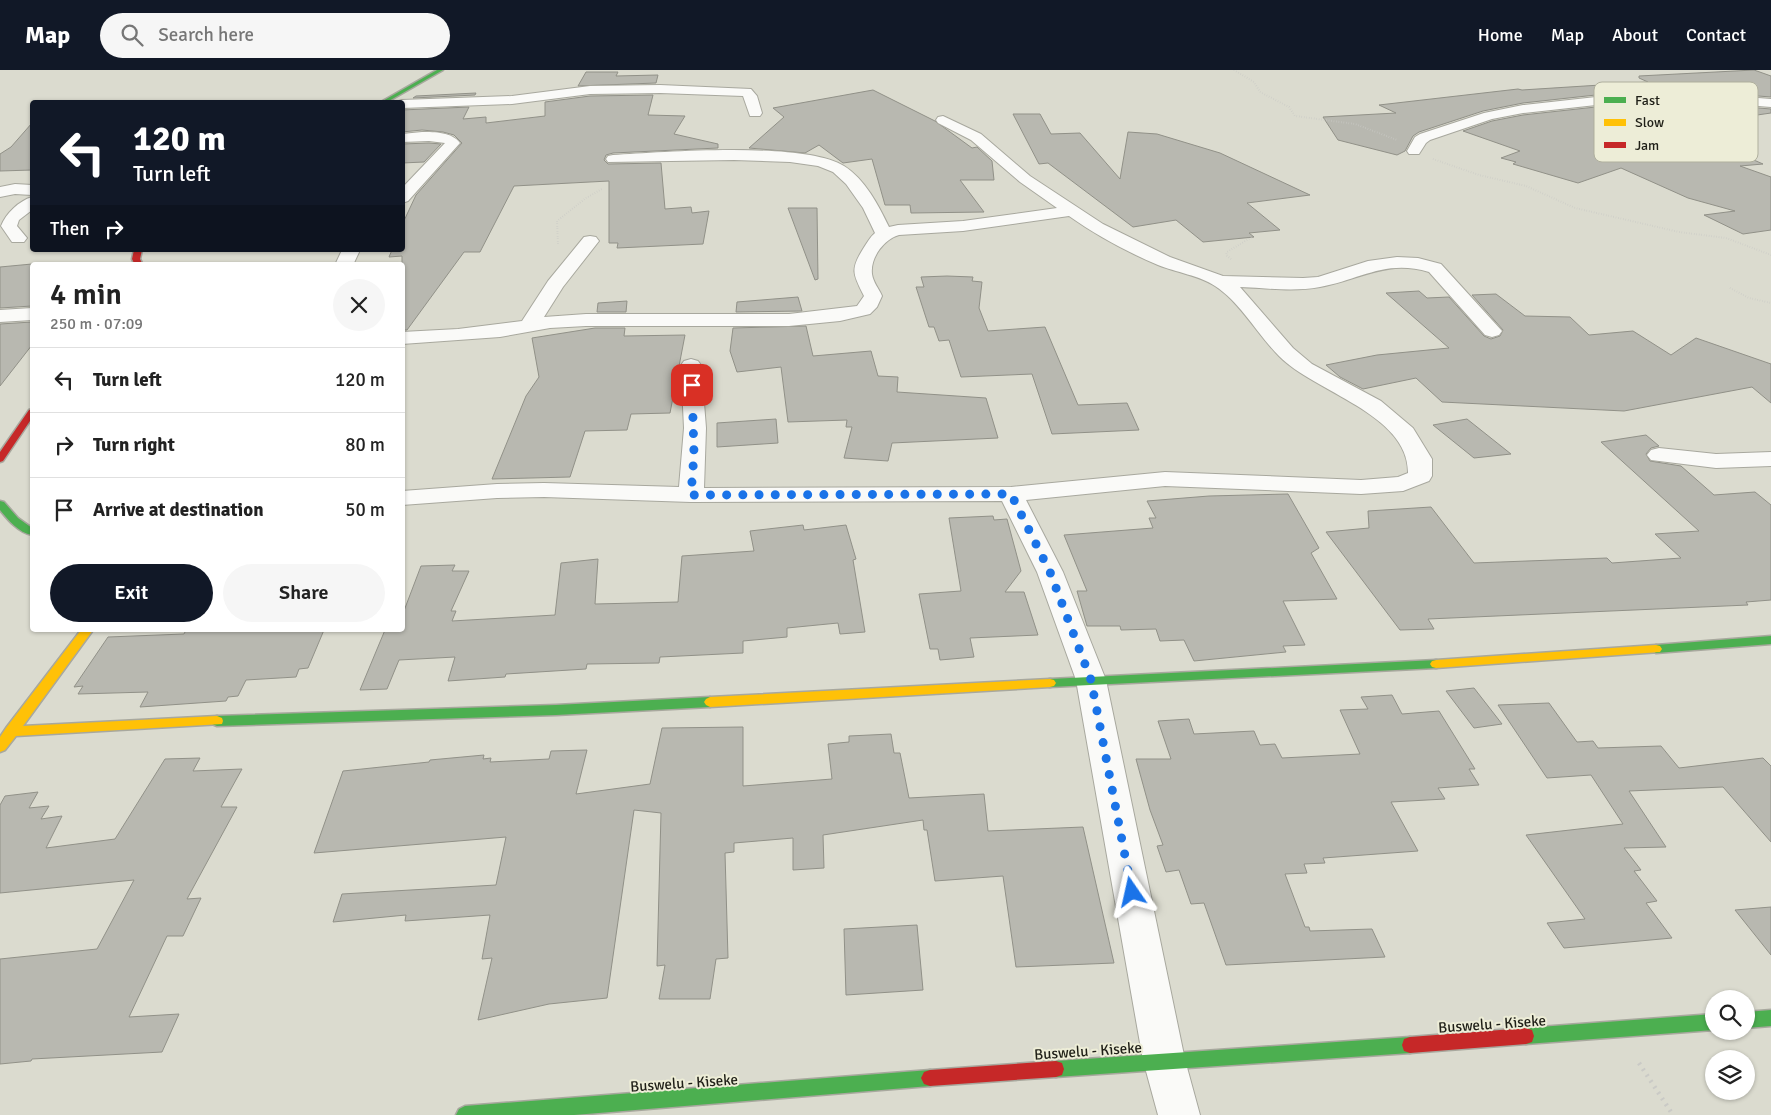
<!DOCTYPE html>
<meta charset="utf-8">
<style>
:root{--surface:#fff;--page:#f6f6f6;--text:#222;--muted:#767676;--line:#e0e0e0;--accent:#111827}
body{margin:0;font-family:Signika,sans-serif;background:var(--page);color:var(--text);height:100vh;display:flex;flex-direction:column;font-size:19px;white-space:nowrap}
*{box-sizing:border-box;margin:0}
p{font-size:16px;color:var(--muted)}
.icon{flex:none;width:28px;height:28px;fill:none;stroke:currentColor;stroke-width:2;stroke-linecap:round;stroke-linejoin:round}
.map{position:relative;flex:1;overflow:hidden}
.panel{position:absolute;left:30px;top:192px;width:375px;height:370px;display:flex;flex-direction:column;background:var(--surface);border-radius:5px;box-shadow:0 1px 4px #0004}
.panel>*{flex:none}
.top-card{position:absolute;left:30px;top:30px;width:375px;height:152px;border-radius:5px;box-shadow:0 1px 4px #0004;background:#111827;color:#fff;overflow:hidden}
.tools{position:absolute;left:1705px;top:920px;display:grid;gap:10px}
.tools a{display:grid;place-items:center;width:50px;height:50px;border-radius:50%;background:var(--surface);box-shadow:0 1px 4px #0004;font-size:25px}
.pin{position:absolute;display:grid;place-items:center;width:42px;height:42px;color:#fff;margin:-21px;border-radius:10px;box-shadow:0 2px 8px #0006}
.me{position:absolute;width:55px;margin:-28px;rotate:349deg;stroke-linejoin:round;filter:drop-shadow(0 0 4px #0008)}
.turn{display:flex;align-items:center;gap:18px;height:105px;padding:0 20px;font-size:22px}
.turn .icon{width:65px;height:65px;stroke-width:2.5}
.turn b{display:block;font-size:35px;line-height:42px}
.then{display:flex;align-items:center;height:48px;padding:0 20px;background:#0003;gap:10px;font-size:19px}
.round{display:grid;place-items:center;flex:none;width:52px;height:52px;border-radius:26px;background:var(--page)}
.head{display:flex;align-items:center;justify-content:space-between;height:85px;padding:0 20px}
h1{font-size:30px;font-weight:600;line-height:38px}
.cta{display:flex;gap:10px;margin-top:auto;padding:10px 20px}
.cta a{flex:1;height:58px;border-radius:30px;background:var(--accent);color:#fff;font-size:20px;font-weight:600;line-height:58px;text-align:center}
.cta a+a{background:var(--page);color:var(--text)}
ul{padding:0;list-style:none}
li{display:flex;align-items:center;gap:15px;height:65px;padding:0 20px;border-top:1px solid var(--line)}
li div{flex:1}
li b{display:block;font-size:19px}
li em{font-style:normal}
header{display:flex;align-items:center;gap:30px;box-sizing:border-box;height:70px;padding:0 25px;background:var(--accent);color:#fff}
header strong{font-size:24px}
nav{display:flex;gap:28px;margin-inline-start:auto;font-size:18px}
.search{width:350px;height:45px;background:var(--page);display:flex;align-items:center;gap:12px;box-sizing:border-box;padding:0 18px;border-radius:28px;color:var(--muted);font-size:19px}
.map>svg:first-child{display:block}
.building{fill:#b8b8b0;stroke:#919188}
.lines{fill:none;stroke-linecap:round;stroke-linejoin:round}
.street-casing{stroke:#a8a89e;stroke-width:2}
.fast-casing{stroke:#a8a89e;stroke-width:3}
.slow-casing{stroke:#a8a89e;stroke-width:3}
.jam-casing{stroke:#a8a89e;stroke-width:3}
.path-far1{stroke:#cacac6;stroke-width:2;stroke-dasharray:0.5 2;stroke-linecap:butt}
.path{stroke:#cacac6;stroke-width:4.5;stroke-dasharray:2 5;stroke-linecap:butt}
.street{fill:#fafaf8;fill-rule:evenodd}
.fast{fill:#4caf50;fill-rule:evenodd}
.slow{fill:#ffc107;fill-rule:evenodd}
.jam{fill:#c62828;fill-rule:evenodd}
.route{stroke:#1a73e8;stroke-width:9;stroke-dasharray:0 16.2}
.labels{text-anchor:middle;dominant-baseline:central;stroke-width:4;stroke-linejoin:round;paint-order:stroke}
.near-street-label{font-size:15px;fill:#1f1f17;stroke:#ededd7}
.key{fill:#ededd7;stroke:#afaf9d;stroke-width:1}
.key-label{font-size:14px;fill:#1f1f17}
</style>
<header>
<strong>Map</strong>
<div class="search"><svg class="icon" aria-label="search" viewBox="0 0 24 24"><circle cx="10" cy="10" r="6"/><path d="M15 15l6 6"/></svg>Search here</div>
<nav><a>Home</a><a>Map</a><a>About</a><a>Contact</a></nav>
</header>
<div class="map">
<svg width="1771" height="1045" viewBox="0 0 1771 1045">
<rect width="100%" height="100%" fill="#dbdbcf"/>
<path class="building" d="M1754,0L1771,6V27L1695,21H1632L1523,33L1483,41L1419,62L1413,66L1405,81L1397,85L1338,70L1323,47L1396,43L1379,35L1518,19L1522,20L1648,12L1639,8V6Z
M586,2H618L616,6L658,5L656,13L578,16Z
M873,20L935,51L972,78L977,77L992,91L994,110H960L984,142L911,143L910,135H885L872,89L843,93L819,75L805,83L749,78L784,47L773,38Z
M476,23L475,25L413,28L416,26Z
M653,25L648,45L685,46L674,64L718,74V78L613,83L606,85L604,90L608,94L661,93L665,139L691,137L692,143L709,141L703,174L617,178L618,173H609V111L514,116L480,182H464L407,260H402V186L389,187L392,180H402V155L416,125L462,73L454,65L443,62L422,60L402,62V40L469,37L463,49L486,47V53L545,46V32L590,26Z
M1632,33H1695L1771,39V43L1688,55L1753,73L1731,80L1763,94L1740,96L1771,107V160L1743,164L1704,145L1735,141L1688,128L1621,98L1578,113L1513,94L1516,92L1501,88L1520,81L1463,61L1492,51L1523,45Z
M1013,44H1040L1051,64L1080,63L1120,109L1128,62L1157,64L1220,83L1310,125L1247,133L1280,160L1249,163L1254,167L1203,172L1176,150L1133,157L1048,93L1039,94Z
M32,53V100L0,101V84L11,77Z
M429,73L441,74L424,92L402,93V74Z
M788,138H817L818,209L815,210Z
M32,194V236L0,238V197Z
M947,206L973,207L972,211L982,212L979,238L988,261L1045,257L1078,335L1127,333L1139,360L1052,364L1032,304L961,307L949,270L939,271L934,257H929L916,217H924L921,207Z
M1419,221L1427,228L1449,227L1484,266L1491,269L1500,266L1503,260L1472,225L1496,224L1525,246L1570,247L1589,265L1633,261L1671,285L1696,268L1771,294V333L1752,317L1624,341L1442,332L1416,308L1363,319L1340,307L1326,295L1377,285L1449,278L1386,223Z
M798,227L802,241L736,242L737,232Z
M627,231L626,242H597L598,233Z
M32,252V275L0,316V254Z
M806,256L813,286L871,281L878,306L898,307L897,322L986,328L998,368L892,373L888,391L844,388L852,357H846L847,350L788,352L781,297L737,302L730,281L733,258Z
M595,258H625L624,266L685,265L670,343L631,344L627,360L585,361L570,407L492,409L526,326L539,307L532,268Z
M776,349L778,373L717,377V353Z
M1467,349L1511,384L1474,388L1433,355Z
M1646,365L1659,376L1651,378L1646,384L1650,391L1681,396L1714,425L1755,422L1771,435V530L1746,532L1748,535L1428,549L1434,559L1400,560L1326,462L1369,458L1368,441L1431,437L1474,493L1607,488L1612,493L1681,488L1655,464L1699,461L1601,372Z
M1288,424L1319,478L1311,483L1337,529L1283,531L1305,575L1283,576L1286,582L1194,591L1184,570L1160,571L1156,559L1121,560L1120,556H1087L1077,521H1087L1064,465L1153,458L1149,448H1156L1147,431L1209,426Z
M993,446L994,450L1007,449L1021,501L1005,522H1024L1038,565L970,568L974,587L940,590L938,579H930L919,524L961,521L949,448Z
M803,455L804,460L846,455L856,489L853,490L865,562L840,564L838,553L787,558V567L743,571V583L660,587L659,593L587,594L586,599L506,604L505,607L448,611L455,587L399,590L387,619L360,620L385,560H402V546L421,496L455,495L452,501H469L451,541H456L452,551L555,545L561,493L598,489L595,534L678,532L682,486L754,481L750,461Z
M186,560H324L308,598L299,599L296,607L246,610L238,626L228,627L226,631L140,637L148,622L78,624L83,616L74,617L108,567L184,564Z
M1474,618L1502,654L1474,658L1446,621Z
M1392,625L1402,644L1439,641L1475,699H1469L1479,715L1438,718L1445,729L1391,732L1418,781L1323,788L1325,793L1304,794L1307,803L1285,804L1305,857H1309L1310,861L1372,859L1385,887L1226,895L1204,833L1191,834L1179,800L1166,802L1157,776L1163,775L1150,740L1136,689H1171L1158,651L1189,649L1194,664L1254,661L1260,675L1275,674L1282,688L1360,684L1340,640L1368,639L1361,627Z
M1549,633L1577,672L1593,671L1598,678L1661,676L1679,698L1763,688L1771,696V772L1723,717L1629,721L1666,777L1624,778L1641,800L1634,801L1657,831L1646,833L1672,868L1564,878L1547,853L1585,849L1526,765L1623,754L1591,705L1547,708L1498,635Z
M743,657V716L832,709L828,674L849,672V666L891,664L894,683H900L909,728L984,724L988,761L1083,757L1114,893L1016,897L1003,806L935,811L927,760H924L923,750L823,765L824,798L793,800V768L734,773V782L725,783L728,888L716,889L710,929H659L665,895L657,896L661,743L634,740L607,928L549,934L478,950L492,888L482,889L490,845L405,851L406,845L333,852L342,824L496,815L506,767L314,783L343,701L429,692L430,690L484,685L483,689L491,688L490,692L549,689L551,681L587,680L576,724L650,714L662,658Z
M200,688L193,701L242,699L221,737H237L187,829L201,828L183,866H167L129,947L179,944L162,982L32,989L31,991L0,994V889L97,879L134,810L0,823V735L5,726L38,722L29,738L49,736L41,749L62,746L46,778L115,769L165,689Z
M1771,837V885L1735,840Z
M917,855L923,920L846,925L844,859Z"/>
<g class="lines">
<defs>
<path id="street" d="M660,15L751,19L757,26L762,43L760,46H750L743,26L660,23L590,24L512,34L402,38V32H396L402,30L512,26L590,16Z
M1632,23H1695L1771,29V37L1695,31H1632L1523,43L1492,49L1430,70L1426,73L1419,84H1409L1407,81L1415,67L1420,64L1484,43L1523,35Z
M943,46L981,64L1030,106L1103,154L1170,187L1223,206L1303,208L1318,207L1368,191L1397,187L1418,188L1441,194L1502,261L1499,265L1492,267L1485,265L1429,202C1385,189 1360,210 1320,217C1294,222 1266,218 1240,217L1293,278L1312,294L1381,331L1413,358L1432,389V406L1429,411L1403,421L1361,424L1165,416L1026,430L1063,502L1106,610L1185,990L1200,1045H1158L1143,990L1076,610L1037,502L1002,431L691,432L544,427L497,428L402,435V421L497,414L544,413L679,417L684,358L681,295L684,291L691,289L698,291L701,295L706,358L704,418L1011,417L1165,402L1361,410L1398,407L1408,403C1409,344 1314,322 1279,286C1258,265 1240,232 1215,216C1201,206 1175,202 1158,195C1127,182 1096,165 1069,146L963,161L899,165C884,169 870,188 872,204C873,212 879,219 882,226L877,237L870,244L840,251L789,256H586L550,258L500,267L402,274V262L458,259L522,251L548,211L584,167L590,166L596,167L599,171L563,217L544,247L586,244H789L857,236L864,226C853,204 850,200 863,179C867,173 870,167 875,163L863,138L846,114L833,102L818,96L790,92L734,90L608,92L606,89L608,86L613,85C664,82 803,71 844,96C865,109 879,136 889,157L898,155L963,151L1057,138L1020,112L971,70L938,53L936,50L938,47Z
M422,62C435,62 452,62 460,73L408,131L402,133V118L445,73L429,71L402,72V64Z
M15,114L32,115V125L15,124L0,127V117Z
M32,127V140L19,150L17,156L27,168L24,172H12L1,156C6,143 19,131 32,127Z
M342,180H360L353,195H335Z
M32,238V250L0,252V240Z
M1659,378L1716,384L1771,382V396L1716,398L1651,390L1647,385L1651,380Z"/>
<path id="fast" d="M437,0H443L387,32H381Z
M0,431L4,432L18,448L32,458V465C19,463 8,450 0,440Z
M1771,566V574L1656,583L1650,579L1656,575Z
M1436,590L1440,591L1442,594L1440,597L1436,598L1050,617L1046,616L1044,613L1046,610L1050,609Z
M710,627L714,629L716,632L714,635L710,637L556,645L217,656L212,654L211,651L212,648L217,646L556,635Z
M1771,940V956L1746,958V942Z
M1714,944V960L1526,974L1520,972L1518,966L1520,960L1526,958Z
M1410,967L1416,969L1418,975L1416,981L1410,983L1056,1007L1050,1005L1048,999L1050,993L1056,991Z
M930,1000L936,1002L939,1008L936,1014L930,1016L574,1045H456L459,1039L465,1036Z"/>
<path id="slow" d="M81,560H93L23,656L217,646L222,648L223,651L222,654L16,666L5,680L0,682V667L6,658Z
M1656,575L1660,576L1662,579L1660,582L1436,598L1432,597L1430,594L1432,591L1436,590Z
M1050,609L1054,610L1056,613L1054,616L1050,617L710,637L706,635L704,632L706,629L710,627Z"/>
<path id="jam" d="M134,180H142L140,189L143,195H135L132,189Z
M32,339V348L3,391L0,392V382L29,340Z
M1526,958L1532,960L1534,966L1532,972L1526,974L1410,983L1404,981L1402,975L1404,969L1410,967Z
M1056,991L1062,993L1064,999L1062,1005L1056,1007L930,1016L924,1014L921,1008L924,1002L930,1000Z"/>
</defs>
<use href="#street" class="street-casing"/>
<use href="#fast" class="fast-casing"/>
<use href="#slow" class="slow-casing"/>
<use href="#jam" class="jam-casing"/>
<path class="path-far1" d="M1234,0L1254,12L1260,22L1289,37L1295,46L1355,54L1397,70
M1433,89L1479,105L1526,116L1575,138L1679,162L1726,168L1771,185
M558,174L557,151L586,128L602,119
M1231,189L1226,185L1227,182L1252,167
M1730,218L1749,228L1771,233"/>
<path class="path" d="M1639,993L1673,1045"/>
<use href="#street" class="street"/>
<use href="#fast" class="fast"/>
<use href="#slow" class="slow"/>
<use href="#jam" class="jam"/>
</g>
<g class="lines">
<path class="route" d="M692,315L694,384L691,425L1011,424L1050,502L1091,610L1132,822"/>
</g>
<g class="labels">
<g class="near-street-label">
<text transform="translate(1492 954) rotate(-4)">Buswelu - Kiseke</text>
<text transform="translate(1088 981) rotate(-4)">Buswelu - Kiseke</text>
<text transform="translate(684 1013) rotate(-4)">Buswelu - Kiseke</text>
</g>
</g>
<rect x="1594" y="12" width="164" height="80" rx="8" class="key"/>
<rect x="1604" y="27" width="22" height="6" fill="#4caf50"/>
<rect x="1604" y="49" width="22" height="7" fill="#ffc107"/>
<rect x="1604" y="72" width="22" height="6" fill="#c62828"/>
<g class="key-label">
<text x="1635" y="35">Fast</text>
<text x="1635" y="57">Slow</text>
<text x="1635" y="80">Jam</text>
</g>
</svg>
<div class="tools">
<a><svg class="icon" aria-label="search" viewBox="0 0 24 24"><circle cx="10" cy="10" r="6"/><path d="M15 15l6 6"/></svg></a>
<a><svg class="icon" aria-label="layers" viewBox="0 0 24 24"><path d="M12 4l9 5-9 5-9-5zM3 14l9 5 9-5"/></svg></a>
</div>
<div class="pin" style="left:692px;top:315px;background:#d93025"><svg class="icon" aria-label="arrive" viewBox="0 0 24 24"><path d="M6 21V4h12l-3 4 3 4H6"/></svg></div>
<svg class="me" style="left:1132px;top:822px" viewBox="-20 -20 40 40"><path d="M0-17L14 15 0 8-14 15z" fill="#1a73e8" stroke="#fff" stroke-width="4"/></svg>
<div class="top-card">
<div class="turn"><svg class="icon" aria-label="left" viewBox="0 0 24 24"><path d="M17 20v-9H6M10 6l-5 5 5 5"/></svg><div><b>120 m</b>Turn left</div></div>
<div class="then">Then<svg class="icon" aria-label="right" viewBox="0 0 24 24"><path d="M7 20v-9h11M14 6l5 5-5 5"/></svg></div>
</div>
<section class="panel">
<div class="head"><div><h1>4 min</h1><p>250 m · 07:09</p></div><a class="round"><svg class="icon" aria-label="close" viewBox="0 0 24 24"><path d="M6 6l12 12M18 6L6 18"/></svg></a></div>
<ul>
<li><svg class="icon" aria-label="left" viewBox="0 0 24 24"><path d="M17 20v-9H6M10 6l-5 5 5 5"/></svg><div><b>Turn left</b></div><em>120 m</em></li>
<li><svg class="icon" aria-label="right" viewBox="0 0 24 24"><path d="M7 20v-9h11M14 6l5 5-5 5"/></svg><div><b>Turn right</b></div><em>80 m</em></li>
<li><svg class="icon" aria-label="arrive" viewBox="0 0 24 24"><path d="M6 21V4h12l-3 4 3 4H6"/></svg><div><b>Arrive at destination</b></div><em>50 m</em></li>
</ul>
<div class="cta"><a>Exit</a><a>Share</a></div>
</section>
</div>
